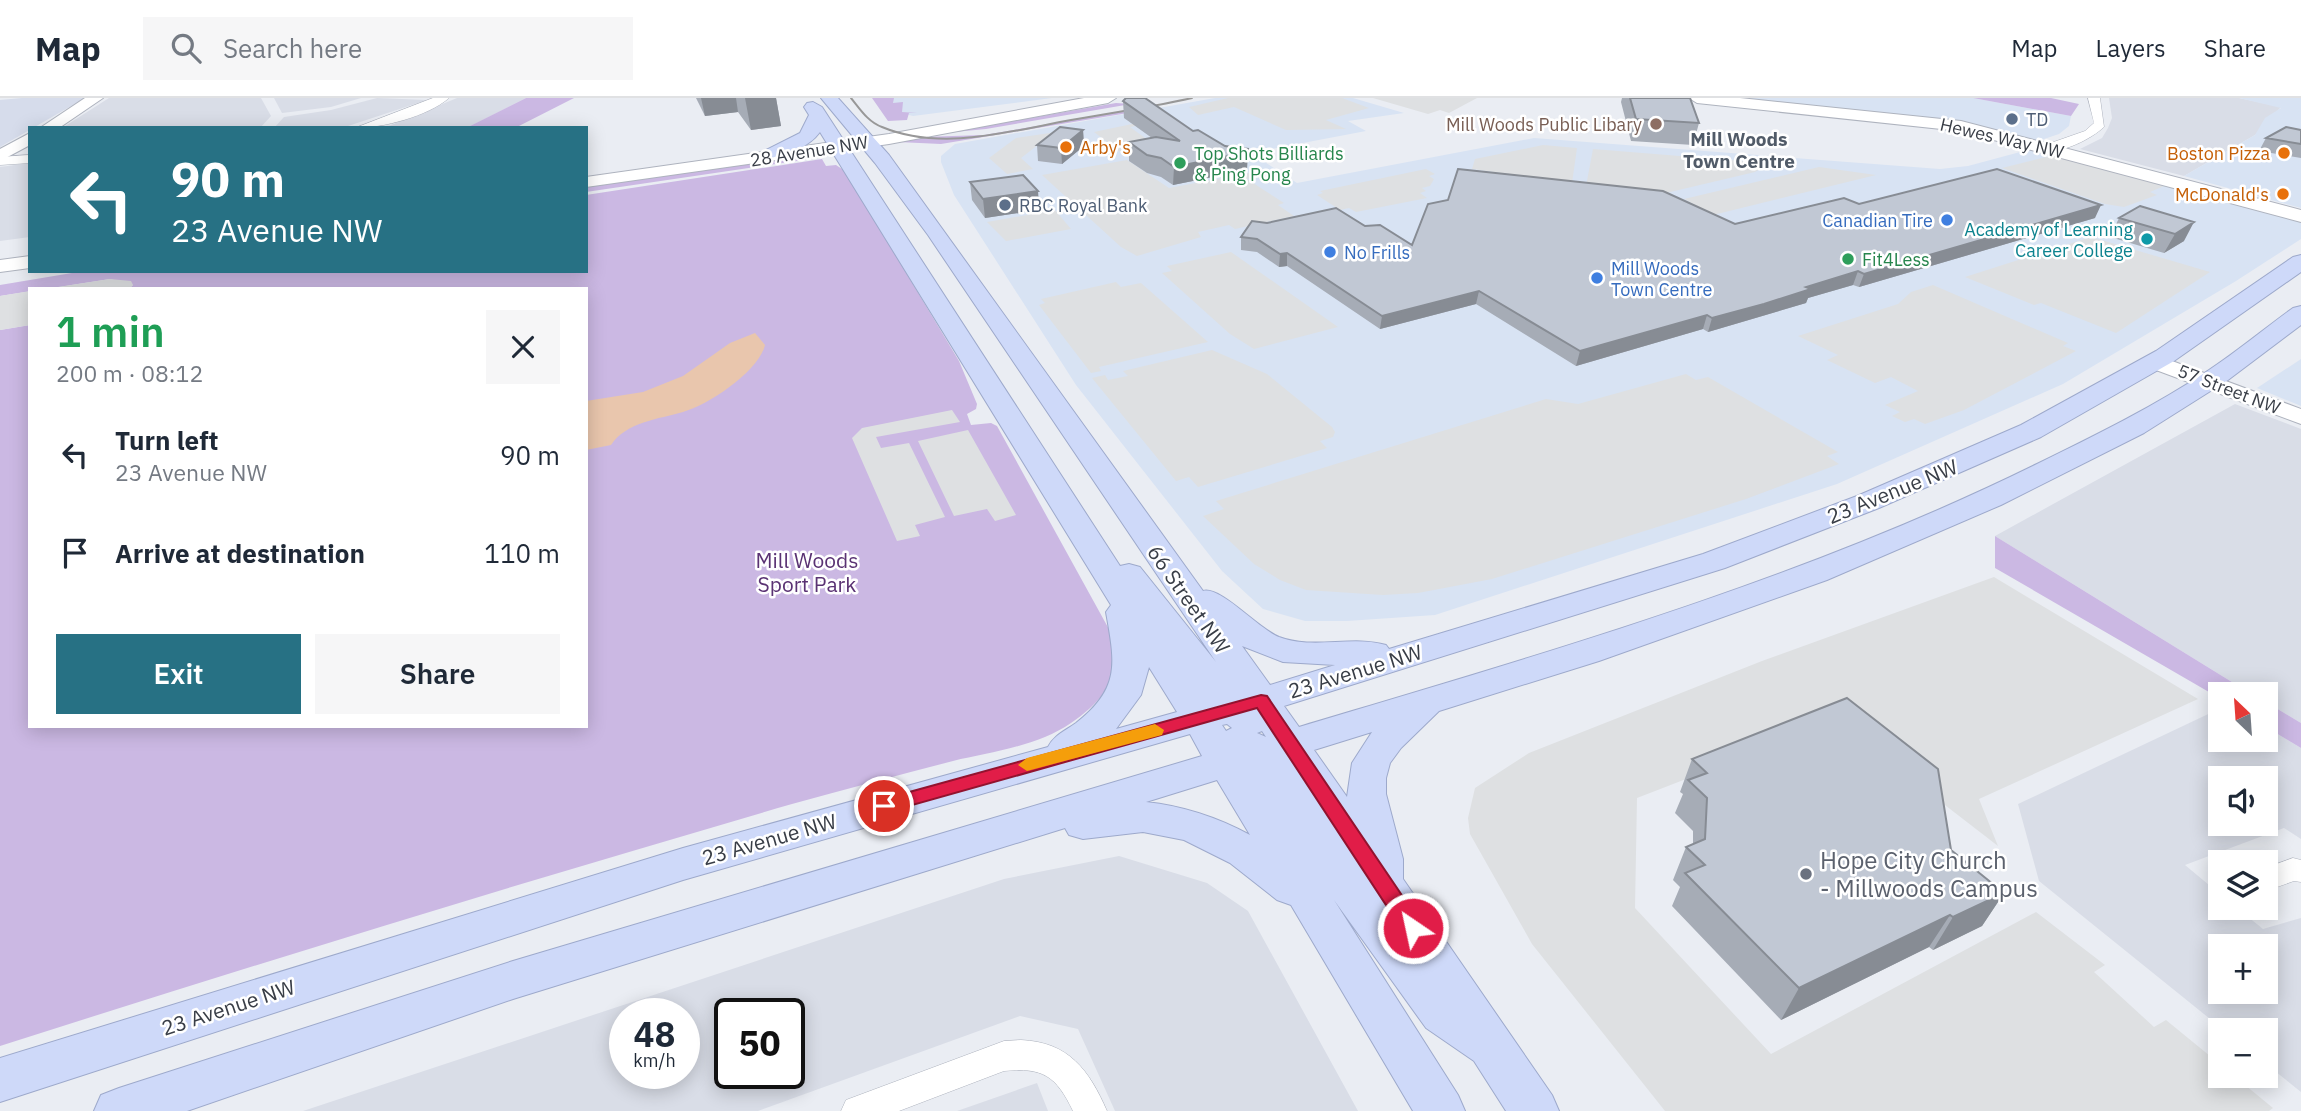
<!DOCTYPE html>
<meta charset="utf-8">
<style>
:root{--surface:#fff;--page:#f6f6f7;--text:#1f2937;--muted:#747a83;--line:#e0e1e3;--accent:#277184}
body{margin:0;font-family:"IBM Plex Sans",sans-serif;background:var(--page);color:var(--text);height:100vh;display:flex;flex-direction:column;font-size:26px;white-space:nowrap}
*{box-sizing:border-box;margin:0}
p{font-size:23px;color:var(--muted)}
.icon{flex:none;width:38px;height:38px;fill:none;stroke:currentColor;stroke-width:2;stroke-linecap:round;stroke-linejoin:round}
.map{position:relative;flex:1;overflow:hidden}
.details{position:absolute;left:28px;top:189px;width:560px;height:441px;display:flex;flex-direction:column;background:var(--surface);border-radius:0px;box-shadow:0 4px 18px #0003}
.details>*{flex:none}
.top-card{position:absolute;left:28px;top:28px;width:560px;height:147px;border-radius:0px;box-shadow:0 4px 18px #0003;background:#277184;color:#fff;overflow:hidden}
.needle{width:46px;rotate:335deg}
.controls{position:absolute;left:2208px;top:584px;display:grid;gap:14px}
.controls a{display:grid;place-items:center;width:70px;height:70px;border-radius:0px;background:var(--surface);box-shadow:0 4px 18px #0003;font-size:35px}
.speed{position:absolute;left:609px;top:900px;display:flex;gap:14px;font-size:35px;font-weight:700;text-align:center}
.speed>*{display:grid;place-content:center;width:91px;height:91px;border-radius:50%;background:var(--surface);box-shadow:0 4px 18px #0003;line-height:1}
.speed small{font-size:18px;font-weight:400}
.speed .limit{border:4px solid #111;border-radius:10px;background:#fff;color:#111}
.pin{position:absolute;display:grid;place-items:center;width:60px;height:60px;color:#fff;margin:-30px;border:4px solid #fff;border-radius:50%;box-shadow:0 2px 7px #0007}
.me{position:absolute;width:77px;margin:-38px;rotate:326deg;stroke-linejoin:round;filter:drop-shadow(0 0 5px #0008)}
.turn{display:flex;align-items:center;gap:24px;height:147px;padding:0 28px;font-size:32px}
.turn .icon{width:91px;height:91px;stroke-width:2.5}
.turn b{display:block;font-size:49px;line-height:60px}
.round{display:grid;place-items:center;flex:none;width:74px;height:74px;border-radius:0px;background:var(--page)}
.head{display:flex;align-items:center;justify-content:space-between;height:119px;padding:0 28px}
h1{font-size:42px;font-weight:600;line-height:52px;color:#1e9e55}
.action{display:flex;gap:14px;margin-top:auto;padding:14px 28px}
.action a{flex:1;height:80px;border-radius:0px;background:var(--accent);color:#fff;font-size:28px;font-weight:600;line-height:80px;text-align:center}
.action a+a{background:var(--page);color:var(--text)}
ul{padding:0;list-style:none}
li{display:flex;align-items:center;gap:21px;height:98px;padding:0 28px}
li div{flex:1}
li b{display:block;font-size:26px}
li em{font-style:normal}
header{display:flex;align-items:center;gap:42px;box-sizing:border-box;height:98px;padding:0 35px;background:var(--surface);border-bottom:2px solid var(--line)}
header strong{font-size:33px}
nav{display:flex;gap:38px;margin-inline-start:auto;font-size:24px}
.search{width:490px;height:63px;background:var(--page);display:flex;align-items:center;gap:18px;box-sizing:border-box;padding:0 24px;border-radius:0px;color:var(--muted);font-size:26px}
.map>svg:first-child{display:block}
.residential{fill:#d9dde7;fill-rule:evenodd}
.commercial{fill:#d8e3f3}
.education{fill:#d6dceb}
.green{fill:#cbb8e3}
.parking{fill:#dee0e2}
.water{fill:#e9c6ad}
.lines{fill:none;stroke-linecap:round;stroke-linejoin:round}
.minor-casing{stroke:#aeb3be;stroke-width:1}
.tertiary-casing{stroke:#aeb3be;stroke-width:2}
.secondary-casing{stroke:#9da9cb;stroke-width:2}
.minor{fill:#fff;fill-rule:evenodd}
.tertiary{fill:#fff;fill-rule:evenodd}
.secondary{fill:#ced9f9;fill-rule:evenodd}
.tram{stroke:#989898;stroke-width:2}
.wall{fill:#a6acb6}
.shaded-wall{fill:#878c94}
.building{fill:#c1c8d4;stroke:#878c94;stroke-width:2}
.route{fill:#e11d48;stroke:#92132f;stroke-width:2}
.slow{fill:#f59e0b}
.service-dot{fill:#5c6f8a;stroke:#fff;stroke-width:2.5}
.education-dot{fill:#8d6e63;stroke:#fff;stroke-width:2.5}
.food-dot{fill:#e8710a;stroke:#fff;stroke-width:2.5}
.leisure-dot{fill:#2e9e5b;stroke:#fff;stroke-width:2.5}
.shop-dot{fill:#3f7fe0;stroke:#fff;stroke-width:2.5}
.culture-dot{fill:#0f9aa8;stroke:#fff;stroke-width:2.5}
.worship-dot{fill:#6b7280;stroke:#fff;stroke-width:2.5}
.labels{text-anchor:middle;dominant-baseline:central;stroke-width:5;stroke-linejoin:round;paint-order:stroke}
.far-service-label{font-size:18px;fill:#4e5e75;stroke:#fff;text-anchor:start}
.far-education-label{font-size:18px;fill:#785e54;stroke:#fff;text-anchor:end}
.far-street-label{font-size:18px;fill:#393e47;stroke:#fff}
.far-food-label{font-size:18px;fill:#c56008;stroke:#fff;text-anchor:end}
.far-leisure-label{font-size:18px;fill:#27864d;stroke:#fff;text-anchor:start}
.far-shop-label{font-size:18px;fill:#366cbe;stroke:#fff;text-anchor:start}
.far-culture-label{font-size:18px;fill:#0d838f;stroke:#fff;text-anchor:end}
.far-neighbourhood-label{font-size:19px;font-weight:bold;fill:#515b68;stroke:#fff}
.street-label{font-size:21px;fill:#393e47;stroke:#fff}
.park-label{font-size:21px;fill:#5a3273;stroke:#fff}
.near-worship-label{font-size:24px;fill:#5b616d;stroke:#fff;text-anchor:start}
</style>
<header>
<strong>Map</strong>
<div class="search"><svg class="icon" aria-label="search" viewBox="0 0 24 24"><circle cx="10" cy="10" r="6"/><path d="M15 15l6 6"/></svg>Search here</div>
<nav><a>Map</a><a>Layers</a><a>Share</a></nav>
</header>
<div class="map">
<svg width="2301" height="1013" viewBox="0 0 2301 1013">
<rect width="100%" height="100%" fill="#eaedf3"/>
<path class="residential" d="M109,0H261L271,18L260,30H62Z
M274,0H361L331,9L282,15Z
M377,0L427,2L342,30H274L284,19L331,12Z
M457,0H526L466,30H384Z
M2109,0H2239L2281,9L2255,37L2184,78L2080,51L2102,40L2108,30L2112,20Z
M30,65V139L0,143V69Z
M2235,306L2301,331V625L2266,604V597H2253L1995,438Z
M2221,610V642H2266V629L2301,650V741L2284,730L2185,767L2221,797V810H2237L2263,831L2301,820V994L2266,966V933H2225L2039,783L2018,706ZM2221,681H2266V726H2221ZM2221,849H2266V894H2221Z
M1119,758L1207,785L1248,813L1358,1013H1115L1078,931L1020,918L758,1013H303L1004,781ZM625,915H684V975H625ZM789,915V975H730V915Z
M1037,985L1048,1013H957Z"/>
<path class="commercial" d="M883,0H1052L913,18L897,14Z
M1215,0H1353L1404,15L1348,23L1366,33L1251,55L1297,85L1534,40L1940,71L1968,68L2035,50L2288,118L2301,124V141L2236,183L2063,286L1837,386L1435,517L1347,523H1305L1263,511L1222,473L1076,287L954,97L941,64V58L955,46Z
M1724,0H1973L2071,18L2069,28L2059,36L2038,43Z
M2239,0H2301V110L2184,78L2255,37L2265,20L2281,10Z
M2301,261V308L2257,290Z"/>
<path class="education" d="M22,0H85L0,49V2Z"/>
<path class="green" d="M526,0H574L515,30H466Z
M872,0H894L893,5L903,4L902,14L917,15H909L907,22L888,23Z
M1973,0H2051L2079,6L2071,18Z
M1116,5L1131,6L986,31L944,35Z
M1138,11L1140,13L941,46L898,44L921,39L984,37Z
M825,56L823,59L586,94V88Z
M822,61L826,68L836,67L845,73L959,263L977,306L976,311L967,316L971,327L991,325L997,328L1110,533C1123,576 1107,600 1071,625C1038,648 991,654 953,663C899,677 846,691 792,706C527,783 263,864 0,948V232L30,227V628H586V191H129L133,187L110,181L0,198V187L84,173H586V97Z
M1995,438L2253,597H2221V601L1995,470Z
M2266,604L2301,625V650L2266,629Z"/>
<path class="parking" d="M1228,0H1342L1369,10L1326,22L1346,31L1286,32L1234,9L1198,17L1189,9Z
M1373,0H1477L1449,15L1440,12L1428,16Z
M1170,18L1164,23L1130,29L1152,45L1137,53L1123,56L1094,34Z
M1070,32L1087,45L1047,40L1021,60L1033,71L1007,76L989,60L1016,40Z
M1543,47L1577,50L1572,85L1472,71L1475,61Z
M1593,51L1754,64L1765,68L1755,74L1666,95L1586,88Z
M2054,57L2164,88L2150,94L2157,97L2124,109L2105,106L2002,70Z
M1127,62L1169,90L1249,75L1255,79L1247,81L1284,105L1278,107L1294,118L1235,131L1229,127L1198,134L1201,139L1137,158L1121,149L1042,77Z
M1819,69L1876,77L1713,117L1684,101Z
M1426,71L1435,76L1429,78L1434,81L1430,88L1422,90L1426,93L1420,95L1427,100L1356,114L1349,110L1340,112L1317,97L1323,95L1320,93Z
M1055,112L1071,131L1006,143L987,124Z
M2091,139L2210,174L2116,235L2041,205L2034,207L1965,179Z
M1231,154L1338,229L1254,251L1230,236L1162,175L1172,173L1167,168Z
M110,181L131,183L133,187L129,191H46Z
M1116,184L1121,189L1141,185L1208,244L1099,269L1101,273L1091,275L1039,207L1045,205L1041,201Z
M1933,187L2068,245L2063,248L2076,253L1964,312L1925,326L1914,321L1905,324L1892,318L1900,314L1885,307L1918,293L1891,279L1875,285L1827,262L1838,257L1798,238L1898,206L1911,194Z
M30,193V227L0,232V198Z
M1212,252L1267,276L1332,329L1335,334L1333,339L1320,343L1327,350L1198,389L1189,379L1176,383L1092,280L1105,277L1108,282L1128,278L1123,273Z
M1686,276L1696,282L1708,279L1838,354L1827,358L1839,366L1746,401L1492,481L1418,495L1383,497L1306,492L1280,482L1254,466L1203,418L1224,411L1216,403L1546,301L1578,306Z
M952,312L960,324L876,339L881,350L909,345L945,419L915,427L920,438L897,443L852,340L862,330Z
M968,332L1016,417L995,423L987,411L954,418L918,343Z
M1994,479L2198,601L1979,701L1998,748L1836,623L1637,700L1635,810L1771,956L2036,814L2105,867L2094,874L2154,929L2166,922L2221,967V978H2234L2273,1010L2269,1013H1665L1532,846L1470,736L1468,720L1475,690L1529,655L1762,563Z"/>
<path class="water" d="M755,235L765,247C759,273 709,307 683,314C659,321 626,324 611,347L586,352V303L643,294L683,278L730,245Z"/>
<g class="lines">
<defs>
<path id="minor" d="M433,0H449C428,18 383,30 355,30Z
M2088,0H2100L2104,29C2091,41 2063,55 2045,53V47L2085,33L2094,25Z
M30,57V65L0,67V59Z
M2293,760L2301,762V784L2294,783L2266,793V770Z
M1021,942C1069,944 1089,972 1107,1013H1073C1056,978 1043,969 1004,973L899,1013H841L846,1002L1004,943Z"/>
<path id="tertiary" d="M85,0H103L59,30H40Z
M1084,0H1116L1108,5L889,46L586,89V79L889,36Z
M1689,0H1740L1961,23L2301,112V124L1960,33L1697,5Z
M30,35V47L0,63V51Z
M30,158V170L0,174V162Z
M2156,257L2301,311V326L2148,269L2145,264Z"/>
<path id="secondary" d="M821,0H838L889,57L1203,493C1221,488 1257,530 1279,539C1313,552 1352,537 1386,547L1389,551L1703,456L1857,398L2021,327L2156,253L2293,159L2301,157V174L2174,263L2041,339L1879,410L1725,470L1284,608L1299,629C1549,554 1802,482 2037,366C2096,337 2155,308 2209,272C2238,253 2265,230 2293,210L2301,208V227L2228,282L2144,335L2001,407L1827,482L1599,563L1439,613L1401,650L1390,665L1386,680V696L1403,761V781L1552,997L1559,1013H1506L1474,963L1426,930L1334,802L1458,997L1465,1013H1413L1291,807L1277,802L1230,765L1184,742L1143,734L1083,741L1069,737L1065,730L513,901L187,1013H94L101,997L119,990L513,863L1202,658L1190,636L683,782L0,1004V960L683,750L1048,649C1054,637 1065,633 1076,625C1121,590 1115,565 1106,514L1111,507L820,34C808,50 790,55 771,60L762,54L800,35L809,17L804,9L807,5L813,4L822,9L1120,468L1129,466L1140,469L1216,564L928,137L875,65ZM1242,548L1283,564L1335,567L1270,587ZM1149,569L1177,614L1116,631L1141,597ZM1227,626L1232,630L1226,633L1222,627ZM1262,633L1266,639L1257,635ZM1372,634L1352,665L1347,699L1314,652ZM1217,682L1250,737C1217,719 1183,708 1146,704Z"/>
</defs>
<use href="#minor" class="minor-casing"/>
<use href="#tertiary" class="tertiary-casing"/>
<use href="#secondary" class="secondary-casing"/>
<use href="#minor" class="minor"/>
<use href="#tertiary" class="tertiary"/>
<use href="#secondary" class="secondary"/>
<path class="tram" d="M851,0C860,11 868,24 882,29C942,54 1010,33 1071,22C1111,15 1152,9 1192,0"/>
</g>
<path class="wall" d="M696,0H776L781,28L751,32L738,14L705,18Z
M1622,0H1690L1699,25L1693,47L1631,43L1621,4Z
M1123,3L1247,72L1173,87L1161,79L1147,75L1129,63V44L1152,40L1124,20Z
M1083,32L1084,48L1062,66L1038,63L1037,47Z
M2301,32V60L2259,53L2266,40Z
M970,84L1038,93L1039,112L985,120L972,102Z
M1859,106L2095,120L1859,189L1853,187L1808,200L1806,205L1759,219L1708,234L1703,231L1576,268L1476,206L1380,231L1287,168L1279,169L1257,154L1241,152V139L1267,125L1365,128L1412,147L1735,126Z
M2140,108L2184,143L2164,155L2110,139L2119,120Z
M1692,661L1951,752L2004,795L1982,828L1933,852L1929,849L1781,922L1672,808L1680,789L1673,782L1686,749L1693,746V733L1675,715L1683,696L1680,694Z"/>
<path class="shaded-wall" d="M701,0H736L738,14L705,18Z
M745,0H776L781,28L751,32Z
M1083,32L1084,48L1062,66L1061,50Z
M1248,54L1247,72L1173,87L1174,69Z
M1038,93L1039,112L985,120L983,101Z
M2101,107L2095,120L1859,189L1864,176Z
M2194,124L2184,143L2164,155L2175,136Z
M1287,155V168L1279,169L1280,156Z
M1858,173L1853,187L1808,200L1806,205L1708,234L1712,220L1806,189Z
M1479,193L1476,206L1380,231L1382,218Z
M1707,217L1703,231L1576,268L1580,253Z
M2004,795L1982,828L1933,852L1953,819Z
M1950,817L1929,849L1781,922L1799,890Z"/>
<path class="building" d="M1126,0H1145L1193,33L1198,32L1225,48L1248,51V54L1174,69L1161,60L1147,57L1129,44L1156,39L1180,43L1123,3Z
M1630,0H1690L1699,25L1636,21Z
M1060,29L1083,32L1061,50L1037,47Z
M2286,29L2301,32V46L2266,40Z
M1458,71L1663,93L1735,126L1844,100L1859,106L1997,71L2101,107L1864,176L1858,173L1806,189L1811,191L1764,206L1712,220L1707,217L1580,253L1479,193L1382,218L1287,155L1280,156L1257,141L1241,139L1252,123L1267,125L1336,110L1365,128L1380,127L1412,147L1428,106L1448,102Z
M1023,77L1038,93L983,101L970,84Z
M2140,108L2194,124L2175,136L2119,120Z
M1847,600L1938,671L1951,752L2004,795L1953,819L1950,817L1799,890L1685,775L1705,767L1686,749L1705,741L1707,700L1688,682L1707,675L1692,661Z"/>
<path class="route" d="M1261,597L1267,598L1420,824L1423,830L1420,836L1413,838L1405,836L1257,610L884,715L874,708L884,701Z"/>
<path class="slow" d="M1155,626L1164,632L1162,637L1027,673L1018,667L1027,660Z"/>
<g class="service-dot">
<circle cx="2012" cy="21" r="7"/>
<circle cx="1005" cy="107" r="7"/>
</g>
<circle class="education-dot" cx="1656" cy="26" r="7"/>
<g class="food-dot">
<circle cx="1066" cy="49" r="7"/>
<circle cx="2284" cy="55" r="7"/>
<circle cx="2283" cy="96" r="7"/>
</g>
<g class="leisure-dot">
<circle cx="1180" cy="65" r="7"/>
<circle cx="1848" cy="161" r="7"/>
</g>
<g class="shop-dot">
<circle cx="1947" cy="122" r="7"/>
<circle cx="1330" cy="154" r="7"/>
<circle cx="1597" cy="180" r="7"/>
</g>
<circle class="culture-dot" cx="2147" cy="141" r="7"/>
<circle class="worship-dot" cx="1806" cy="776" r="7"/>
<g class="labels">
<g class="far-service-label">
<text x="2026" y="21">TD</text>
<text x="1019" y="107">RBC Royal Bank</text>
</g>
<g class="far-education-label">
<text x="1642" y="26">Mill Woods Public Libary</text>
</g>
<g class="far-street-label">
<text transform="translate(2002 40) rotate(13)">Hewes Way NW</text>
<text transform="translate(809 53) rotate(-9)">28 Avenue NW</text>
<text transform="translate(2229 291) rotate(21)">57 Street NW</text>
</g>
<g class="far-food-label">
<text x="1080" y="49" text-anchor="start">Arby's</text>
<text x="2270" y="55">Boston Pizza</text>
<text x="2269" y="96">McDonald's</text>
</g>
<g class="far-leisure-label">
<text x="1194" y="55">Top Shots Billiards<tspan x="1194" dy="21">&amp; Ping Pong</tspan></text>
<text x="1862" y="161">Fit4Less</text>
</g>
<g class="far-shop-label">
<text x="1933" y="122" text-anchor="end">Canadian Tire</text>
<text x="1344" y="154">No Frills</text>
<text x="1611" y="170">Mill Woods<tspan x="1611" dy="21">Town Centre</tspan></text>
</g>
<g class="far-culture-label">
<text x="2133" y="131">Academy of Learning<tspan x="2133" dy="21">Career College</tspan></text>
</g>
<g class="far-neighbourhood-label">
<text x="1739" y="41">Mill Woods<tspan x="1739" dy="22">Town Centre</tspan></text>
</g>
<g class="street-label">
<text transform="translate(1892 393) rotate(-22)">23 Avenue NW</text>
<text transform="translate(1189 501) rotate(55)">66 Street NW</text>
<text transform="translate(1355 573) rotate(-17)">23 Avenue NW</text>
<text transform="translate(769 741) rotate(-16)">23 Avenue NW</text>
<text transform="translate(228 909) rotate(-18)">23 Avenue NW</text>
</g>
<g class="park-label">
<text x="807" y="462">Mill Woods<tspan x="807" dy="24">Sport Park</tspan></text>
</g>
<g class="near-worship-label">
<text x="1820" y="762">Hope City Church<tspan x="1820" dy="28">- Millwoods Campus</tspan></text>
</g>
</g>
</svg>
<div class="controls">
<a><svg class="needle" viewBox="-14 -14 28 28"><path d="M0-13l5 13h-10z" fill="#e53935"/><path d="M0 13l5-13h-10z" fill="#747a83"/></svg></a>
<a><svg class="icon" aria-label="sound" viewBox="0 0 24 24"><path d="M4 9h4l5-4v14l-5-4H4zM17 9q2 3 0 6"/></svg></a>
<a><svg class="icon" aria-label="layers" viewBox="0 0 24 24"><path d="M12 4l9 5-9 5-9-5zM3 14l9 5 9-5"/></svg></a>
<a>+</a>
<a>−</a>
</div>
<div class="speed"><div>48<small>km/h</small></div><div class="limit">50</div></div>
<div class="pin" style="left:884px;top:708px;background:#d93025"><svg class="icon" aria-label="arrive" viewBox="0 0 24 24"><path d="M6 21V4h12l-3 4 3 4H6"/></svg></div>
<svg class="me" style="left:1413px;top:830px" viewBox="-20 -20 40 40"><circle r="17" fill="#e11d48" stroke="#fff" stroke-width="3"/><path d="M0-11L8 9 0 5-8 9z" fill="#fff"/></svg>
<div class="top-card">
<div class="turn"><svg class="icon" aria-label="left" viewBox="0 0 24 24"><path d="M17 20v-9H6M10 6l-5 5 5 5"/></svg><div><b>90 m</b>23 Avenue NW</div></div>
</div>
<section class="details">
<div class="head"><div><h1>1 min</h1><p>200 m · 08:12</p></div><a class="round"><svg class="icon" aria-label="close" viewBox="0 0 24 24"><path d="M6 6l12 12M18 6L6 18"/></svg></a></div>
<ul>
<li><svg class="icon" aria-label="left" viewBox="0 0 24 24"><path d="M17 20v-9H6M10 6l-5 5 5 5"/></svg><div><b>Turn left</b><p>23 Avenue NW</p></div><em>90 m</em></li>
<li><svg class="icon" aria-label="arrive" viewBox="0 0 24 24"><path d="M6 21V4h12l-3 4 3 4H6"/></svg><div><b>Arrive at destination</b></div><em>110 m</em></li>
</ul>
<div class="action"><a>Exit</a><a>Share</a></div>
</section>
</div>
